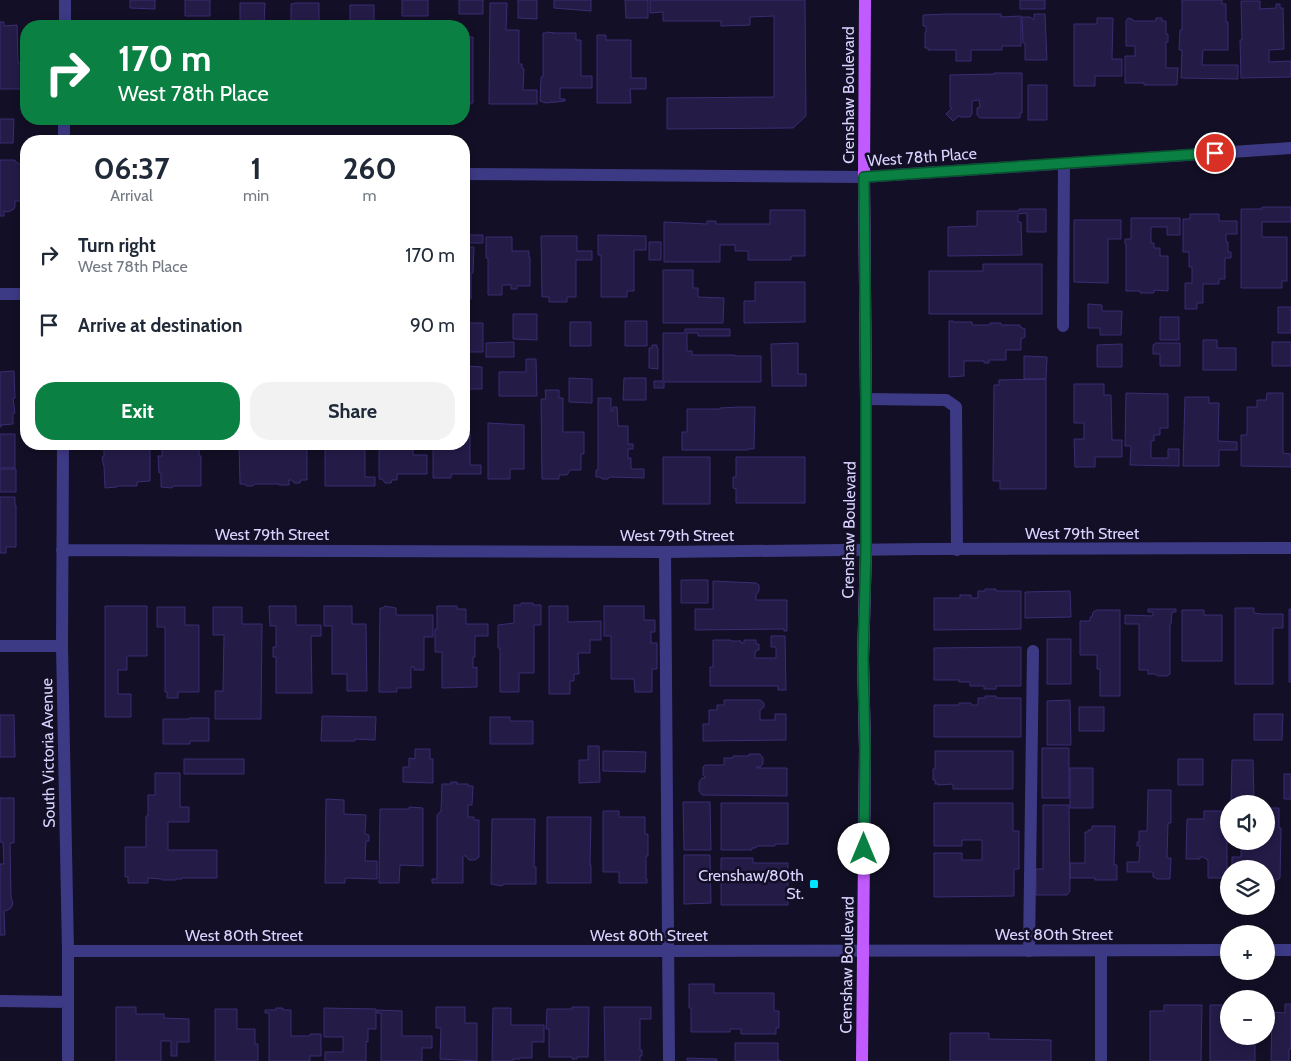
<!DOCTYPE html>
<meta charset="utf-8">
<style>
:root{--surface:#fff;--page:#f2f2f3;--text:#1f2937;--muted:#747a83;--accent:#0b8043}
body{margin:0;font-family:Cabin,sans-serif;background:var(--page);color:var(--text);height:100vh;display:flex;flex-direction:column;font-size:19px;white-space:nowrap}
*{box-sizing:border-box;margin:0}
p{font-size:16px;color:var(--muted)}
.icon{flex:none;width:28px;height:28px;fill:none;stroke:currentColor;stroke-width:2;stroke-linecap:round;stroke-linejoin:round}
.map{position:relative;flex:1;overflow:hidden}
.panel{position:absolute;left:20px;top:135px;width:450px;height:315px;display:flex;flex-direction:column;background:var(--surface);border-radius:20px;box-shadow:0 2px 8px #0003}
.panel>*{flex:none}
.guide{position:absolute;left:20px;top:20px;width:450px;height:105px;border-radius:20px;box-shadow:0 2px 8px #0003;background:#0b8043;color:#fff;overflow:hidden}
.controls{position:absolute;left:1220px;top:795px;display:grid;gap:10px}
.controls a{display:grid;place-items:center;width:55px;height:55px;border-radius:50%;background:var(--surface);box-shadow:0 2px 8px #0003;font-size:25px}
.pin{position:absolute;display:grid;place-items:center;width:42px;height:42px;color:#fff;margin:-21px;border:2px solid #fff;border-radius:50%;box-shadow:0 1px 5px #0007}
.me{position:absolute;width:55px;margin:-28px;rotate:0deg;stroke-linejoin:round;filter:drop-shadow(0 0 4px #0008)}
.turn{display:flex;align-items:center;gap:18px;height:105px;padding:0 15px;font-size:22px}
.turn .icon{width:65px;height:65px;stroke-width:2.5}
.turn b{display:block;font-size:35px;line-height:42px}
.eta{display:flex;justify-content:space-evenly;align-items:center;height:85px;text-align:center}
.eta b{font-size:30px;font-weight:700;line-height:35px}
.button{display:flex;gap:10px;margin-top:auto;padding:10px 15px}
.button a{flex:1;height:58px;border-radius:20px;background:var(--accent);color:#fff;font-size:20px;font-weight:700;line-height:58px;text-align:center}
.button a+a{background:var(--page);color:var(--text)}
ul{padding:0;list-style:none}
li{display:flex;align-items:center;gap:15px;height:70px;padding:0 15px}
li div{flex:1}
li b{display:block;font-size:19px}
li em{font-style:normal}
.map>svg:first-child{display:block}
.building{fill:#241b47;stroke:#3b2d73}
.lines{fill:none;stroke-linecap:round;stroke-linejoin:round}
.lane{stroke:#3d3a85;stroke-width:12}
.street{stroke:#3d3a85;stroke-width:12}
.primary{stroke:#c25bff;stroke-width:12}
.route-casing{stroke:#07532c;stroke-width:12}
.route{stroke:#0b8043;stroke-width:9}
.poi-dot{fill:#00e5ff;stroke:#130f26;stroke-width:2}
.labels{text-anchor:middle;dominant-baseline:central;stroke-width:5;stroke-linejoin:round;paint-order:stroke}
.street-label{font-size:16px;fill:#d9d4ff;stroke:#130f26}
.poi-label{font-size:16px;fill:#d9d4ff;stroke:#130f26;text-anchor:end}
</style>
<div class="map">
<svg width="1291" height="1061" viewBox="0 0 1291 1061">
<rect width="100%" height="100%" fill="#130f26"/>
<path class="building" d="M130,0H155V9L130,8Z
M185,0H210V16H185Z
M402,0H428V16H402Z
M459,0H483V14H459Z
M518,0H537V19L518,18Z
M554,0H591V11L554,8Z
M625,0H648V18H626Z
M650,0H805L806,116L793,128L667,129V98L774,97V16L750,17V25L721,26V21H663V12L650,13Z
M1020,0H1045V9H1020Z
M1182,0H1222V4H1226V22H1228V50H1203L1202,65H1238V79L1181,78L1182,50H1179L1180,30H1182Z
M1241,1H1260V9L1276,8V4H1280V8H1283L1284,49L1269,50V62L1291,61V77L1241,78L1240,40H1242Z
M240,3H265L264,26H240Z
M296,3H319V26H291V4Z
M490,3H507L506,30H519V64H522V68L524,69L523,90H537V104H489Z
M350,5H374V26H350Z
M949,14H1001V17L1021,16V46H1002V50H971V61H956V50H928V48H925V32H926V26H923V15Z
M1034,14H1045L1047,60H1025V43H1023L1022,17H1030L1034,20Z
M1097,18H1113L1112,59H1122V76H1095V86H1074V24H1097Z
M1128,18L1132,19L1134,21H1156V18H1162V21H1166V34H1168V42H1166V68H1178L1177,85H1144V83H1125V56H1135V46H1126V21Z
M0,22H4V26L17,25L18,63H22V89H0Z
M547,32L554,33H553H576V40H581V76H592V88H560V99H565V101L546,103L540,101L541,77H543V33H546Z
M597,35H606V40H631V78H646V89H630L631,103H597Z
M464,37H473V103H470V105H464Z
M994,73H1022V113H1020V118H980L977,115V108L980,107L979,100L972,101V114L970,117H961L959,116L953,121L946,114L952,108L950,107V75L994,74Z
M1028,85H1047V120H1028Z
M0,119H14L13,143H0Z
M0,160H15V161L21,165L22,201H15V206L14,209L8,212L4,211V216H0Z
M1262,207H1291V222H1262V237H1287V281H1282V288H1241V209H1262Z
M1019,209H1046V232H1027V213L1018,214V222H1021L1022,255L948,256V227L977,226V211H1019Z
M770,210H805V256H791V260H748V251H735V245H720V262H664V222L707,224V221H716V224H770Z
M1190,214H1219V221H1237V234H1226V242H1228V252H1231V258H1225V279H1219V284H1203V303H1197V309H1185V283H1192V267H1189V252H1183V219H1190Z
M1131,218H1180V235H1167V227H1151V243H1154V248H1160V256H1168V291L1154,290V293H1140V291H1126V244H1125V239H1131Z
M1074,220H1121V239H1108V283L1074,282Z
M464,235H483V243H464Z
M598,235L646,236V250H634V291H627V297H601V255H598Z
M541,236H577V251H592V260H576V297H567V302H549V297H542Z
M486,237H512V251H529V257H530V286H517V289H511V285H502V295H488V258H486Z
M649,242H661V260H649Z
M464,247H474L473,273H471V299H464Z
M983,264H1042V314H929V271H983Z
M663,270H693V288H698V297L724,298L723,323H663Z
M755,282H805V322L744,323V301H755Z
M1088,304L1102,305V311H1122L1121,335H1100V328H1088Z
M1278,307H1291V333H1278Z
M513,314H537V340L513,339Z
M1160,317H1179V340H1160Z
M625,321H647V346H625Z
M949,321H953V322H972V325H990V323H1001V325H1020V327L1025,329V337L1021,339V350H1006V360H989V363H984V361H964V376L949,377Z
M570,322H591V346H570Z
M464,323H483V352H464Z
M685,329H730V336H698V333H687V351H692V355H735V356H761V382H664V388H654V381H663V333H685Z
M1203,340H1217V348H1236V370H1203Z
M514,342V357H486V343Z
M1272,342H1291V366H1272Z
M798,343V374H806V386H772L771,344Z
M1156,343H1180V366H1160V354H1153V345Z
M1122,344V367H1097V345Z
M652,345H657V348H658V369L649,368V348H652Z
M1024,356L1047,357L1046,379H1024Z
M526,359H536L537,396H499V372H526Z
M464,366L482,367V389H464Z
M14,371L15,398H13L15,413H13V424L1,425V427H0V372Z
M569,378L592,379V403L569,402Z
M624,378H646V400H623Z
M1046,379V489H1000V481H993L994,385H999V380Z
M1074,384H1104V395H1111L1112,440H1122V457H1095V467H1075L1074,439H1084V423H1074Z
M545,390H559V398H563V432H584V454H581V470H570L567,475H559V479H542L541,399H546Z
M1126,393L1168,394V428H1160V435H1154V441H1151V458H1168V449H1179V466L1130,465L1131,446H1125Z
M1267,393H1283V453L1291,454V467L1241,466V435H1247V407H1257V400H1266Z
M1185,397H1209V403H1219L1218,441L1237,442V450H1219V466H1183Z
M598,398H611V411H613V407H617L618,426H628V444H633V449H628V458H631V469H644V478L610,477L608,479H602L600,477H596V470H598Z
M739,407H755L754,449H748V450H682V432H687V409H720V408Z
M464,422H465V434H470V465H481V474H451V478H433V444H464Z
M488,423L524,425V469H510V479H488Z
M0,434H15V468H0Z
M104,444H150V481L137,482V486H117V487L105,488L104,466L103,463L102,457L104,456Z
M162,444H199V456H201V486H173L172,488L161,487V473H159L158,456H162Z
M239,444H307V480H301L300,483H294L292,480H289V485H279V484H255L253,486H247L244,484H240Z
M325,444H365V477H375V486H325Z
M379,444H413V455H427V474H397V480H392L391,483H385L382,479H379Z
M663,457H710V504H663Z
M736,457H805V503H736V489L733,488V477H736Z
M0,469H16V492H0Z
M0,497H15V505H16V547H6V553H0Z
M681,580H708V603H681Z
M713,581L756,583L759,585V591L756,595V600H787V631H784V629L695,630V609H713Z
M985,589H996V591H1021V629L934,630V598H960V595H971V598H978V591H985Z
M1070,591L1071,617L1025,618V592Z
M521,603H533V605H541V625H534V673H519V692H500V648H498V625L514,623V605H521Z
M105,606H147V656H127V670H118V694H131V717H105Z
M269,606H296V625H321V636H311L312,693H276V657H273V647H276V626H270Z
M324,606H352V624H366L367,691H347V674H332V626H324Z
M385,606L396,608V615H433V637H424V670H414V667H411V688H397V692H379L380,608H383Z
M437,606H457V609H466V624H488V636H475V657H473V668L477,667V687L442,688V652H435V629H437Z
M549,606H568V622L601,621V640H590V653H578L579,674H574V681H570V694H549Z
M604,606H644V620H655V632H651V643H657V669H652V692H635L634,679H611V636H604Z
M157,607H185V625H199V692H178V698H167V692H165V627H157Z
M213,607H242V624H262L261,719H215V691H223L224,635H213Z
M1235,608H1254V613L1261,614H1283V628H1273V684H1235Z
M1148,609H1176V612H1172L1171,624H1170V674L1167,676H1158L1155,674H1148V670H1139V624H1125V615L1153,616V612H1148Z
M1289,609H1291V682H1289Z
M1097,610H1120V696H1100V669H1097V655H1080V621H1090V617H1092L1093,612Z
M1182,610H1204V615H1222V661H1182Z
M771,636H785L786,690H778V686H710V667H713V640H731V641H741V643H744V640H756V644H759V650H756V652H755V658H776V647H771Z
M1047,639H1071V684H1047Z
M1021,647V686H996V689H984V686H970V682H959V680H934V648Z
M985,696H996V698H1021V737H934V705H959V703H971V705H978V698H985Z
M724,700H760L764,703V707L760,710V720H775V714H786V740L703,741V724H709V710H717V705H724Z
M1070,700L1071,745H1047V701Z
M1079,707H1104V731H1079Z
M1254,714H1283L1282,740H1254Z
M0,715H14L15,757H0Z
M322,716L376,717L375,740L355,739V741H321Z
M490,717H510V721H533V744H490Z
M189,718H209V741H190V744H163V719H189Z
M588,746H599L600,782L579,783V760H588Z
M1042,748H1069V798H1042Z
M415,749H430V759H433V783L403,782V767H409V758L415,759Z
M603,751L646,752L645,772L603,771Z
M935,751H1013V789H953V784L938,785V784H935V780H933V769H935Z
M749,754H760L763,758V764L760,767H757V768H787V796L702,795L699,791V782L702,778H706L703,775V767L705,765H724V758H733V756H749Z
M184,759H244V774H184Z
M1178,759H1203V785H1178Z
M1232,760H1253L1254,799L1231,800Z
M1070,768H1093V808H1070Z
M155,773H180V807H189V822H168V850H217V878H182V879H176V880H162V879L148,878V883H128V877H125V847H146V816H148V795H155Z
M1284,774H1291V799H1284Z
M451,782H457V784H468V786H473L472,805H468V817H474V820H479V857L475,860H469L466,856H463V883H432V879H437V815L441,811L442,784H451Z
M1148,790H1171V823H1168L1167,858H1171L1170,879H1157L1153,877V872H1127V862H1139L1140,846H1137V842H1139V831H1147Z
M0,798H14V843H10L11,897L13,904L11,908L8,910L4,911L5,935H0V864H4L3,842H0Z
M326,799L344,800V814L366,815L365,834L369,835V841H366L365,861H377V879L345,878V883H325Z
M683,802H710L711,850H684Z
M721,803H788V844H775V846H757L756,848H752V850H721Z
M934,803H1013V831H1019V869H1014V896L934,897V853H962V860H982V840H962V846H934Z
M1043,805H1069L1070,891L1067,895H1036V869H1043Z
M409,807L423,808V866L400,865L399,883H379L380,809H409Z
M1266,808H1279V828H1281L1280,878L1277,880H1269L1266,878V869H1232V857H1241V841H1266Z
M603,811H619V817H645V834H648V856H646V879H647V883H619V872H603Z
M1204,811H1222V820H1227V878H1208V860L1203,857H1200V859H1186L1187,819H1204Z
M547,817H591L590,865H591V883H547Z
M492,819H535L534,867H536V884H504L502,886L491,884Z
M1092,826H1115L1114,865H1117V880H1095V878H1070V863H1085V832H1088V830H1092Z
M684,855H710L711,903L684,904Z
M721,858H753V863H788V905H721Z
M689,984H714V993H774V1011H779V1028H776V1034H741V1029H730V1032H691V1008H689Z
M1285,1004H1291V1049H1289V1061H1271L1272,1012L1285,1013Z
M1164,1005H1202L1201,1061H1150V1011H1164Z
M1210,1005H1229V1036H1255V1061H1210Z
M116,1007H136V1014H164V1018L189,1019V1042H177V1056H171V1041H161V1061H116Z
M436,1007H465V1023H477V1061L440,1059L441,1028H436Z
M572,1007H589L588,1057H577V1059H572V1057H549V1029H546L547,1009H572Z
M604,1007H651V1019H640V1050H642V1056H640V1061H605Z
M276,1008H283V1010H291V1036H310V1034H321V1056H310V1061H269V1013H265V1010H276Z
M324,1008L376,1009V1029H368V1042L366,1041V1061H325V1052H343V1037H324Z
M493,1008H511V1025H544V1042H532V1058H520V1059H513V1061H492Z
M215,1009H237V1029H255V1044H258V1061H215Z
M377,1010L402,1011V1036H432V1048H422V1061H381V1013H377Z
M950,1033H989V1039L1051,1040V1061H950Z
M735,1043H778V1060L781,1061H735Z
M687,1058L717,1059V1061H687Z"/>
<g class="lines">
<path class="lane" d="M1063,326L1064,164
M866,399L946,400L956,407L957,550
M665,552L669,1061
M1029,951L1033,651
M1101,951V1061"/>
<path class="street" d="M65,26V0
M64,141V119
M464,174L864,177L1291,148
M0,294H26
M63,444L62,646L68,951V1061
M62,550L665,552L924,549L1291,548
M0,646H62
M1266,950H1291
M68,951H668L1229,950
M0,1001L68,1002"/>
<path class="primary" d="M862,1061L865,749L863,659L866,550V399L864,177L865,0"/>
</g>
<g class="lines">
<defs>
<path id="route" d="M864,849L865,748L863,659L866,550V399L864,177L1215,153"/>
</defs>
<use href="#route" class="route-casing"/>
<use href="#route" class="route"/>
</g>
<rect class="poi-dot" x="809" y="879" width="10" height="10" rx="2.5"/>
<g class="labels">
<g class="street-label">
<text transform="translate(848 95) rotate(-90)">Crenshaw Boulevard</text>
<text transform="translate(922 157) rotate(-4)">West 78th Place</text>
<text transform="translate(849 530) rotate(-89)">Crenshaw Boulevard</text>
<text x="1082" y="533">West 79th Street</text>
<text x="272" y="534">West 79th Street</text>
<text x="677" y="535">West 79th Street</text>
<text transform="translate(48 753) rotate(-91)">South Victoria Avenue</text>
<text x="1054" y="934">West 80th Street</text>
<text x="244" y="935">West 80th Street</text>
<text x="649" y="935">West 80th Street</text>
<text transform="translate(847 965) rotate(-89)">Crenshaw Boulevard</text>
</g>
<g class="poi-label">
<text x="804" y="875">Crenshaw/80th<tspan x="804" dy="18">St.</tspan></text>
</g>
</g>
</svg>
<div class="controls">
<a><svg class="icon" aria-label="sound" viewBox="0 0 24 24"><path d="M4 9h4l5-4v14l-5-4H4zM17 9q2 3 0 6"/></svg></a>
<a><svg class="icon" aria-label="layers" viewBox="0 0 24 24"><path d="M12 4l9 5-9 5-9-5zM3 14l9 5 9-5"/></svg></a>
<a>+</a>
<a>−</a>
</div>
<div class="pin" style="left:1215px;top:153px;background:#d93025"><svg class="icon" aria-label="arrive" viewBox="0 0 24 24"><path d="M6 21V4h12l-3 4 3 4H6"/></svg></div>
<svg class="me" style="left:864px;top:849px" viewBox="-20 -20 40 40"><circle r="19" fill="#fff"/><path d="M0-13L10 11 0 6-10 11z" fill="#0b8043"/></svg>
<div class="guide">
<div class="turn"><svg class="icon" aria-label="right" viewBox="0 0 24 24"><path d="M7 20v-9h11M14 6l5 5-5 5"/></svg><div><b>170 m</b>West 78th Place</div></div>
</div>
<section class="panel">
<div class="eta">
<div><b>06:37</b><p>Arrival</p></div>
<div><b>1</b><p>min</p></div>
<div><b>260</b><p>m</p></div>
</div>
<ul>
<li><svg class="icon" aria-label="right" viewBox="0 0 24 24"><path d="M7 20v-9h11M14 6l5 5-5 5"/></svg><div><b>Turn right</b><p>West 78th Place</p></div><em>170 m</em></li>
<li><svg class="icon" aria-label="arrive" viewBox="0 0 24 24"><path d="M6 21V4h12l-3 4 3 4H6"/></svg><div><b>Arrive at destination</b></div><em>90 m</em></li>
</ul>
<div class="button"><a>Exit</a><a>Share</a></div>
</section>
</div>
